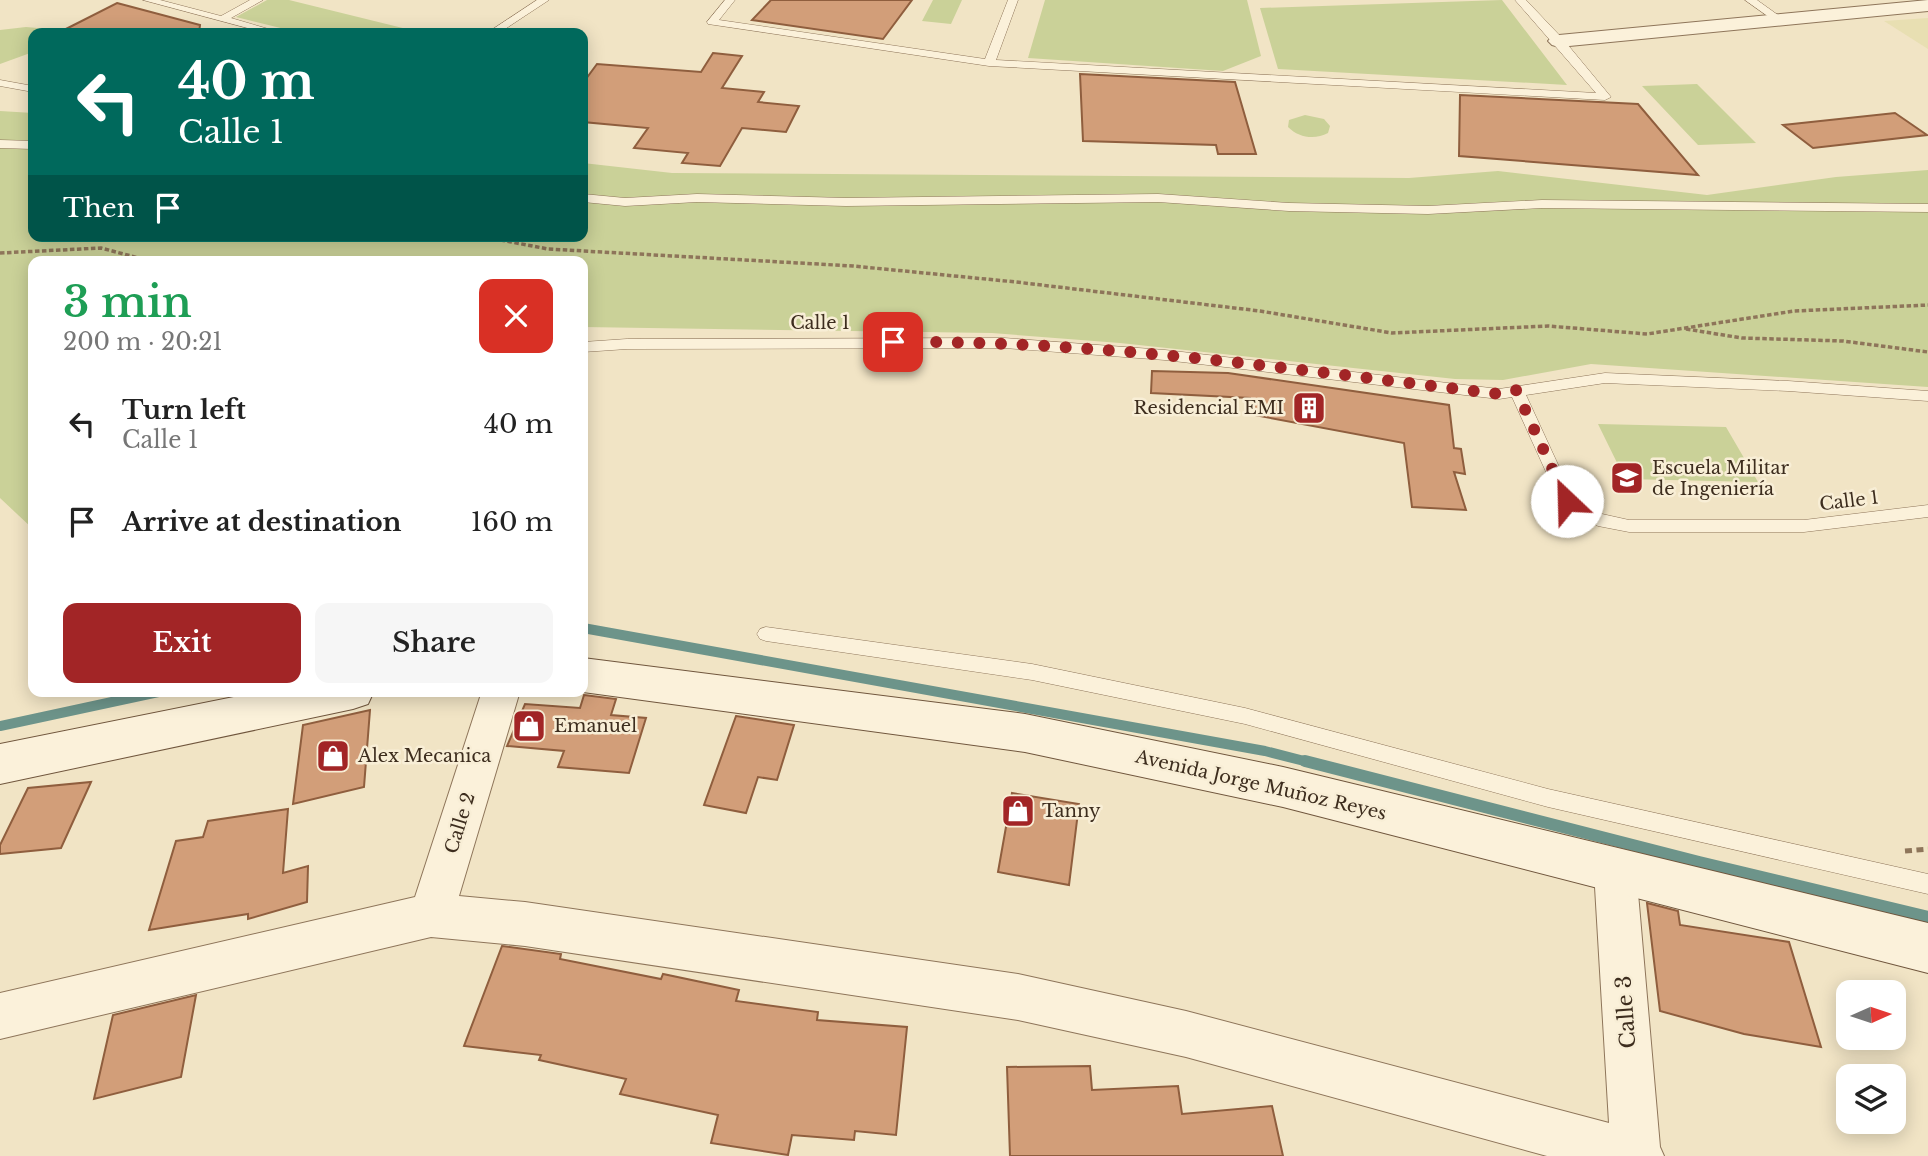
<!DOCTYPE html>
<meta charset="utf-8">
<style>
:root{--surface:#fff;--page:#f6f6f6;--text:#222;--muted:#767676;--accent:#a22526}
body{margin:0;font-family:"Libre Baskerville",serif;background:var(--page);color:var(--text);height:100vh;display:flex;flex-direction:column;font-size:26px;white-space:nowrap}
*{box-sizing:border-box;margin:0}
p{font-size:23px;color:var(--muted)}
.icon{flex:none;width:38px;height:38px;fill:none;stroke:currentColor;stroke-width:2;stroke-linecap:round;stroke-linejoin:round}
.map{position:relative;flex:1;overflow:hidden}
.panel{position:absolute;left:28px;top:256px;width:560px;height:441px;display:flex;flex-direction:column;background:var(--surface);border-radius:14px;box-shadow:0 4px 18px #0003}
.panel>*{flex:none}
.top-card{position:absolute;left:28px;top:28px;width:560px;height:214px;border-radius:14px;box-shadow:0 4px 18px #0003;background:#00695c;color:#fff;overflow:hidden}
.needle{width:46px;rotate:87deg}
.controls{position:absolute;left:1836px;top:980px;display:grid;gap:14px}
.controls a{display:grid;place-items:center;width:70px;height:70px;border-radius:14px;background:var(--surface);box-shadow:0 4px 18px #0003;font-size:35px}
.pin{position:absolute;display:grid;place-items:center;width:60px;height:60px;color:#fff;margin:-30px;border-radius:14px;box-shadow:0 4px 10px #0006}
.me{position:absolute;width:77px;margin:-38px;rotate:336deg;stroke-linejoin:round;filter:drop-shadow(0 0 5px #0008)}
.turn{display:flex;align-items:center;gap:24px;height:147px;padding:0 35px;font-size:32px}
.turn .icon{width:91px;height:91px;stroke-width:2.5}
.turn b{display:block;font-size:49px;line-height:60px}
.then{display:flex;align-items:center;height:66px;padding:0 35px;background:#0003;gap:14px;font-size:26px}
.round{display:grid;place-items:center;flex:none;width:74px;height:74px;border-radius:14px;background:var(--page)}
.summary{display:flex;align-items:center;justify-content:space-between;height:119px;padding:0 35px}
h1{font-size:42px;font-weight:600;line-height:52px;color:#1e9e55}
.action{display:flex;gap:14px;margin-top:auto;padding:14px 35px}
.action a{flex:1;height:80px;border-radius:14px;background:var(--accent);color:#fff;font-size:28px;font-weight:600;line-height:80px;text-align:center}
.action a+a{background:var(--page);color:var(--text)}
ul{padding:0;list-style:none}
li{display:flex;align-items:center;gap:21px;height:98px;padding:0 35px}
li div{flex:1}
li b{display:block;font-size:26px}
li em{font-style:normal}
.map>svg:first-child{display:block}
.farmland{fill:#e8dfb2}
.green{fill:#cad198}
.lines{fill:none;stroke-linecap:round;stroke-linejoin:round}
.stream-far1{stroke:#6d948a;stroke-width:10}
.stream{stroke:#6d948a;stroke-width:12}
.building{fill:#d29e79;stroke:#8f5e3e;stroke-width:2}
.lane-casing{stroke:#8e755a;stroke-width:1}
.street-casing{stroke:#8e755a;stroke-width:2}
.secondary-casing{stroke:#70563d;stroke-width:2}
.path-far1{stroke:#8e755a;stroke-width:3.5;stroke-dasharray:4.5 2.5;stroke-linecap:butt}
.path{stroke:#8e755a;stroke-width:5;stroke-dasharray:7 4.5;stroke-linecap:butt}
.lane{fill:#fbf1da;fill-rule:evenodd}
.street{fill:#fbf1da;fill-rule:evenodd}
.secondary{fill:#fbf1da;fill-rule:evenodd}
.route{stroke:#a22526;stroke-width:12;stroke-dasharray:0 21.6}
.labels{text-anchor:middle;dominant-baseline:central;stroke-width:5;stroke-linejoin:round;paint-order:stroke}
.street-label{font-size:18px;fill:#3d2d1e;stroke:#f8eed6}
.poi-label{font-size:18px;fill:#3d2d1e;stroke:#f8eed6;text-anchor:start}
.near-street-label{font-size:21px;fill:#3d2d1e;stroke:#f8eed6}
</style>
<div class="map">
<svg width="1928" height="1156" viewBox="0 0 1928 1156">
<rect width="100%" height="100%" fill="#f1e4c5"/>
<path class="farmland" d="M1928,18V49L1884,21Z"/>
<path class="green" d="M267,0H289L423,33H301L236,17Z
M933,0H962L951,24L922,21Z
M1045,0H1247L1261,56L1223,71L1028,58Z
M1502,0L1567,85L1278,69L1260,8Z
M26,27L37,28L46,33H33V52L0,64V30Z
M1697,84L1756,143L1698,145L1642,86Z
M0,111L33,113V236H583V163L672,173L1409,178L1498,171L1707,195L1836,177L1928,170V387L1591,364L1503,380L1455,379L1120,343L992,333L583,327V261H33V529L0,498Z
M1305,115L1324,119L1330,126L1328,133C1315,140 1299,138 1288,127L1289,120Z
M1598,424L1726,427L1758,482L1625,479Z"/>
<g class="lines">
<path class="stream-far1" d="M583,628L1265,751L1312,763
M0,726L163,691"/>
<path class="stream" d="M1305,761L1699,862L1928,917"/>
</g>
<path class="building" d="M771,0H912L883,39L752,20Z
M117,3L200,25L199,33H58Z
M713,53L742,56L722,88L764,92L758,102L799,106L786,132L742,128L720,166L682,163L688,153L634,148L648,128L583,122V83L597,64L701,72Z
M1080,74L1235,82L1256,154H1218L1216,145L1083,141Z
M1460,95L1638,104L1698,175L1459,156Z
M1895,113L1927,135L1813,148L1783,125Z
M1152,371L1228,373L1449,405L1454,448L1461,449L1465,474L1454,472L1466,510L1412,507L1404,443L1249,414L1250,398L1151,393Z
M584,695L616,699L611,715L646,718L629,773L558,767L564,751L507,746L525,704L580,708Z
M370,710L364,787L293,804L303,725Z
M736,716L794,725L777,780L758,777L746,813L704,805Z
M91,782L61,848L0,854V845L28,788Z
M1012,793L1079,804L1069,885L998,872Z
M288,809L283,873L308,866L307,902L248,919V914L149,930L176,841L203,837L208,821Z
M1647,903L1678,911L1680,925L1789,942L1821,1047L1744,1034L1660,1011Z
M502,946L561,954L560,959L661,979L663,974L739,990L736,1001L818,1012L817,1020L907,1027L896,1135L855,1131L854,1140L792,1135L788,1155L711,1143L718,1115L620,1094L626,1079L539,1060L541,1055L464,1046Z
M196,995L181,1077L94,1099L113,1015Z
M1090,1066L1092,1090L1178,1086L1182,1114L1272,1106L1283,1156H1010L1007,1067Z"/>
<g class="lines">
<defs>
<path id="lane" d="M143,0H160L221,16L250,0H263L231,18L282,33H266Z
M537,0H549L499,33H487Z
M725,0H735L719,20L985,59L1008,0H1018L996,60L1596,93L1515,0H1526L1563,39L1611,97L1605,100L989,66L708,24L707,22Z
M1745,0H1757L1785,20L1776,22Z
M0,80L33,86V92L0,86Z
M0,140L33,141V149L0,148Z
M583,194L625,198L697,194L846,198L1158,194L1289,203L1428,206L1542,200L1928,204V212L1542,208L1428,214L1289,211L1158,202L846,206L697,202L625,206L583,202Z
M1004,338L1165,350L1499,389L1605,373L1788,381L1928,391V401L1788,391L1605,383L1526,395L1573,497L1602,514L1629,520H1804L1928,505V517L1804,532H1629L1598,526L1561,505L1512,397L1499,399L1165,360L1004,348L627,349L583,352V342L627,339Z
M766,627L1032,664L1245,708L1548,789L1928,874V894L1548,807L1245,724L1032,680L766,641L760,639L757,634L760,629Z"/>
<path id="street" d="M1928,0V11L1559,47L1552,45L1548,41L1552,37L1559,35Z
M482,691H520L459,896L525,902L1018,974L1186,1011L1609,1123L1594,870L1600,856L1615,850L1630,856L1636,870L1660,1147L1664,1156H1547L1186,1057L1018,1020L525,946L431,937L0,1039V993L415,897Z"/>
<path id="secondary" d="M583,658L1025,714L1283,767L1928,923V973L1283,807L1025,752L583,692L580,691H583Z
M263,691H374L368,704L353,709L0,784V744Z"/>
</defs>
<use href="#lane" class="lane-casing"/>
<use href="#street" class="street-casing"/>
<use href="#secondary" class="secondary-casing"/>
<path class="path-far1" d="M480,236L548,249L853,266L1016,282L1260,311L1392,333L1548,326L1647,334L1794,311L1928,305
M0,253L101,248L150,261
M1686,329L1742,338L1843,341L1928,352"/>
<path class="path" d="M1905,851L1928,849"/>
<use href="#lane" class="lane"/>
<use href="#street" class="street"/>
<use href="#secondary" class="secondary"/>
</g>
<g class="lines">
<path class="route" d="M893,342C1096,340 1298,370 1499,394L1516,390L1567,501"/>
</g>
<defs>
<symbol id="building-square" viewBox="-11 -11 22 22"><rect x="-9" y="-9" width="18" height="18" rx="4" fill="#a22526" stroke="#f8eed6"/><path d="M-4-6H4V6H1V3H-1V6H-4ZM-2.5-4.3h1.7v1.8h-1.7ZM.8-4.3h1.7v1.8H.8ZM-2.5-1h1.7V.8h-1.7ZM.8-1h1.7V.8H.8Z" fill="#fff"/></symbol>
<symbol id="university-square" viewBox="-11 -11 22 22"><rect x="-9" y="-9" width="18" height="18" rx="4" fill="#a22526" stroke="#f8eed6"/><path d="M0-5L7-2L0 1L-7-2ZM-4 1L0 2.5L4 1V4Q0 6-4 4Z" fill="#fff"/></symbol>
<symbol id="shop-square" viewBox="-11 -11 22 22"><rect x="-9" y="-9" width="18" height="18" rx="4" fill="#a22526" stroke="#f8eed6"/><path d="M-5-2.5h2.3a2.7 3.5 0 0 1 5.4 0H5L5.5 6h-11ZM-1.5-2.5h3a1.5 2.3 0 0 0-3 0Z" fill="#fff"/></symbol>
</defs>
<g fill-rule="evenodd">
<use href="#building-square" x="1290" y="389" width="38" height="38"/>
<use href="#university-square" x="1608" y="459" width="38" height="38"/>
<use href="#shop-square" x="510" y="707" width="38" height="38"/>
<use href="#shop-square" x="314" y="737" width="38" height="38"/>
<use href="#shop-square" x="999" y="792" width="38" height="38"/>
</g>
<g class="labels">
<g class="street-label">
<text x="820" y="323">Calle 1</text>
<text transform="translate(1849 501) rotate(-7)">Calle 1</text>
<text transform="translate(1261 785) rotate(13)">Avenida Jorge Muñoz Reyes</text>
<text transform="translate(460 823) rotate(-73)">Calle 2</text>
</g>
<g class="poi-label">
<text x="1284" y="408" text-anchor="end">Residencial EMI</text>
<text x="1652" y="468">Escuela Militar<tspan x="1652" dy="21">de Ingeniería</tspan></text>
<text x="554" y="726">Emanuel</text>
<text x="358" y="756">Alex Mecanica</text>
<text x="1042" y="811">Tanny</text>
</g>
<g class="near-street-label">
<text transform="translate(1626 1012) rotate(-94)">Calle 3</text>
</g>
</g>
</svg>
<div class="controls">
<a><svg class="needle" viewBox="-14 -14 28 28"><path d="M0-13l5 13h-10z" fill="#e53935"/><path d="M0 13l5-13h-10z" fill="#767676"/></svg></a>
<a><svg class="icon" aria-label="layers" viewBox="0 0 24 24"><path d="M12 4l9 5-9 5-9-5zM3 14l9 5 9-5"/></svg></a>
</div>
<div class="pin" style="left:893px;top:342px;background:#d93025"><svg class="icon" aria-label="arrive" viewBox="0 0 24 24"><path d="M6 21V4h12l-3 4 3 4H6"/></svg></div>
<svg class="me" style="left:1567px;top:501px" viewBox="-20 -20 40 40"><circle r="19" fill="#fff"/><path d="M0-13L10 11 0 6-10 11z" fill="#a22526"/></svg>
<div class="top-card">
<div class="turn"><svg class="icon" aria-label="left" viewBox="0 0 24 24"><path d="M17 20v-9H6M10 6l-5 5 5 5"/></svg><div><b>40 m</b>Calle 1</div></div>
<div class="then">Then<svg class="icon" aria-label="arrive" viewBox="0 0 24 24"><path d="M6 21V4h12l-3 4 3 4H6"/></svg></div>
</div>
<section class="panel">
<div class="summary"><div><h1>3 min</h1><p>200 m · 20:21</p></div><a class="round" style="background:#d93025;color:#fff"><svg class="icon" aria-label="close" viewBox="0 0 24 24"><path d="M6 6l12 12M18 6L6 18"/></svg></a></div>
<ul>
<li><svg class="icon" aria-label="left" viewBox="0 0 24 24"><path d="M17 20v-9H6M10 6l-5 5 5 5"/></svg><div><b>Turn left</b><p>Calle 1</p></div><em>40 m</em></li>
<li><svg class="icon" aria-label="arrive" viewBox="0 0 24 24"><path d="M6 21V4h12l-3 4 3 4H6"/></svg><div><b>Arrive at destination</b></div><em>160 m</em></li>
</ul>
<div class="action"><a>Exit</a><a>Share</a></div>
</section>
</div>
